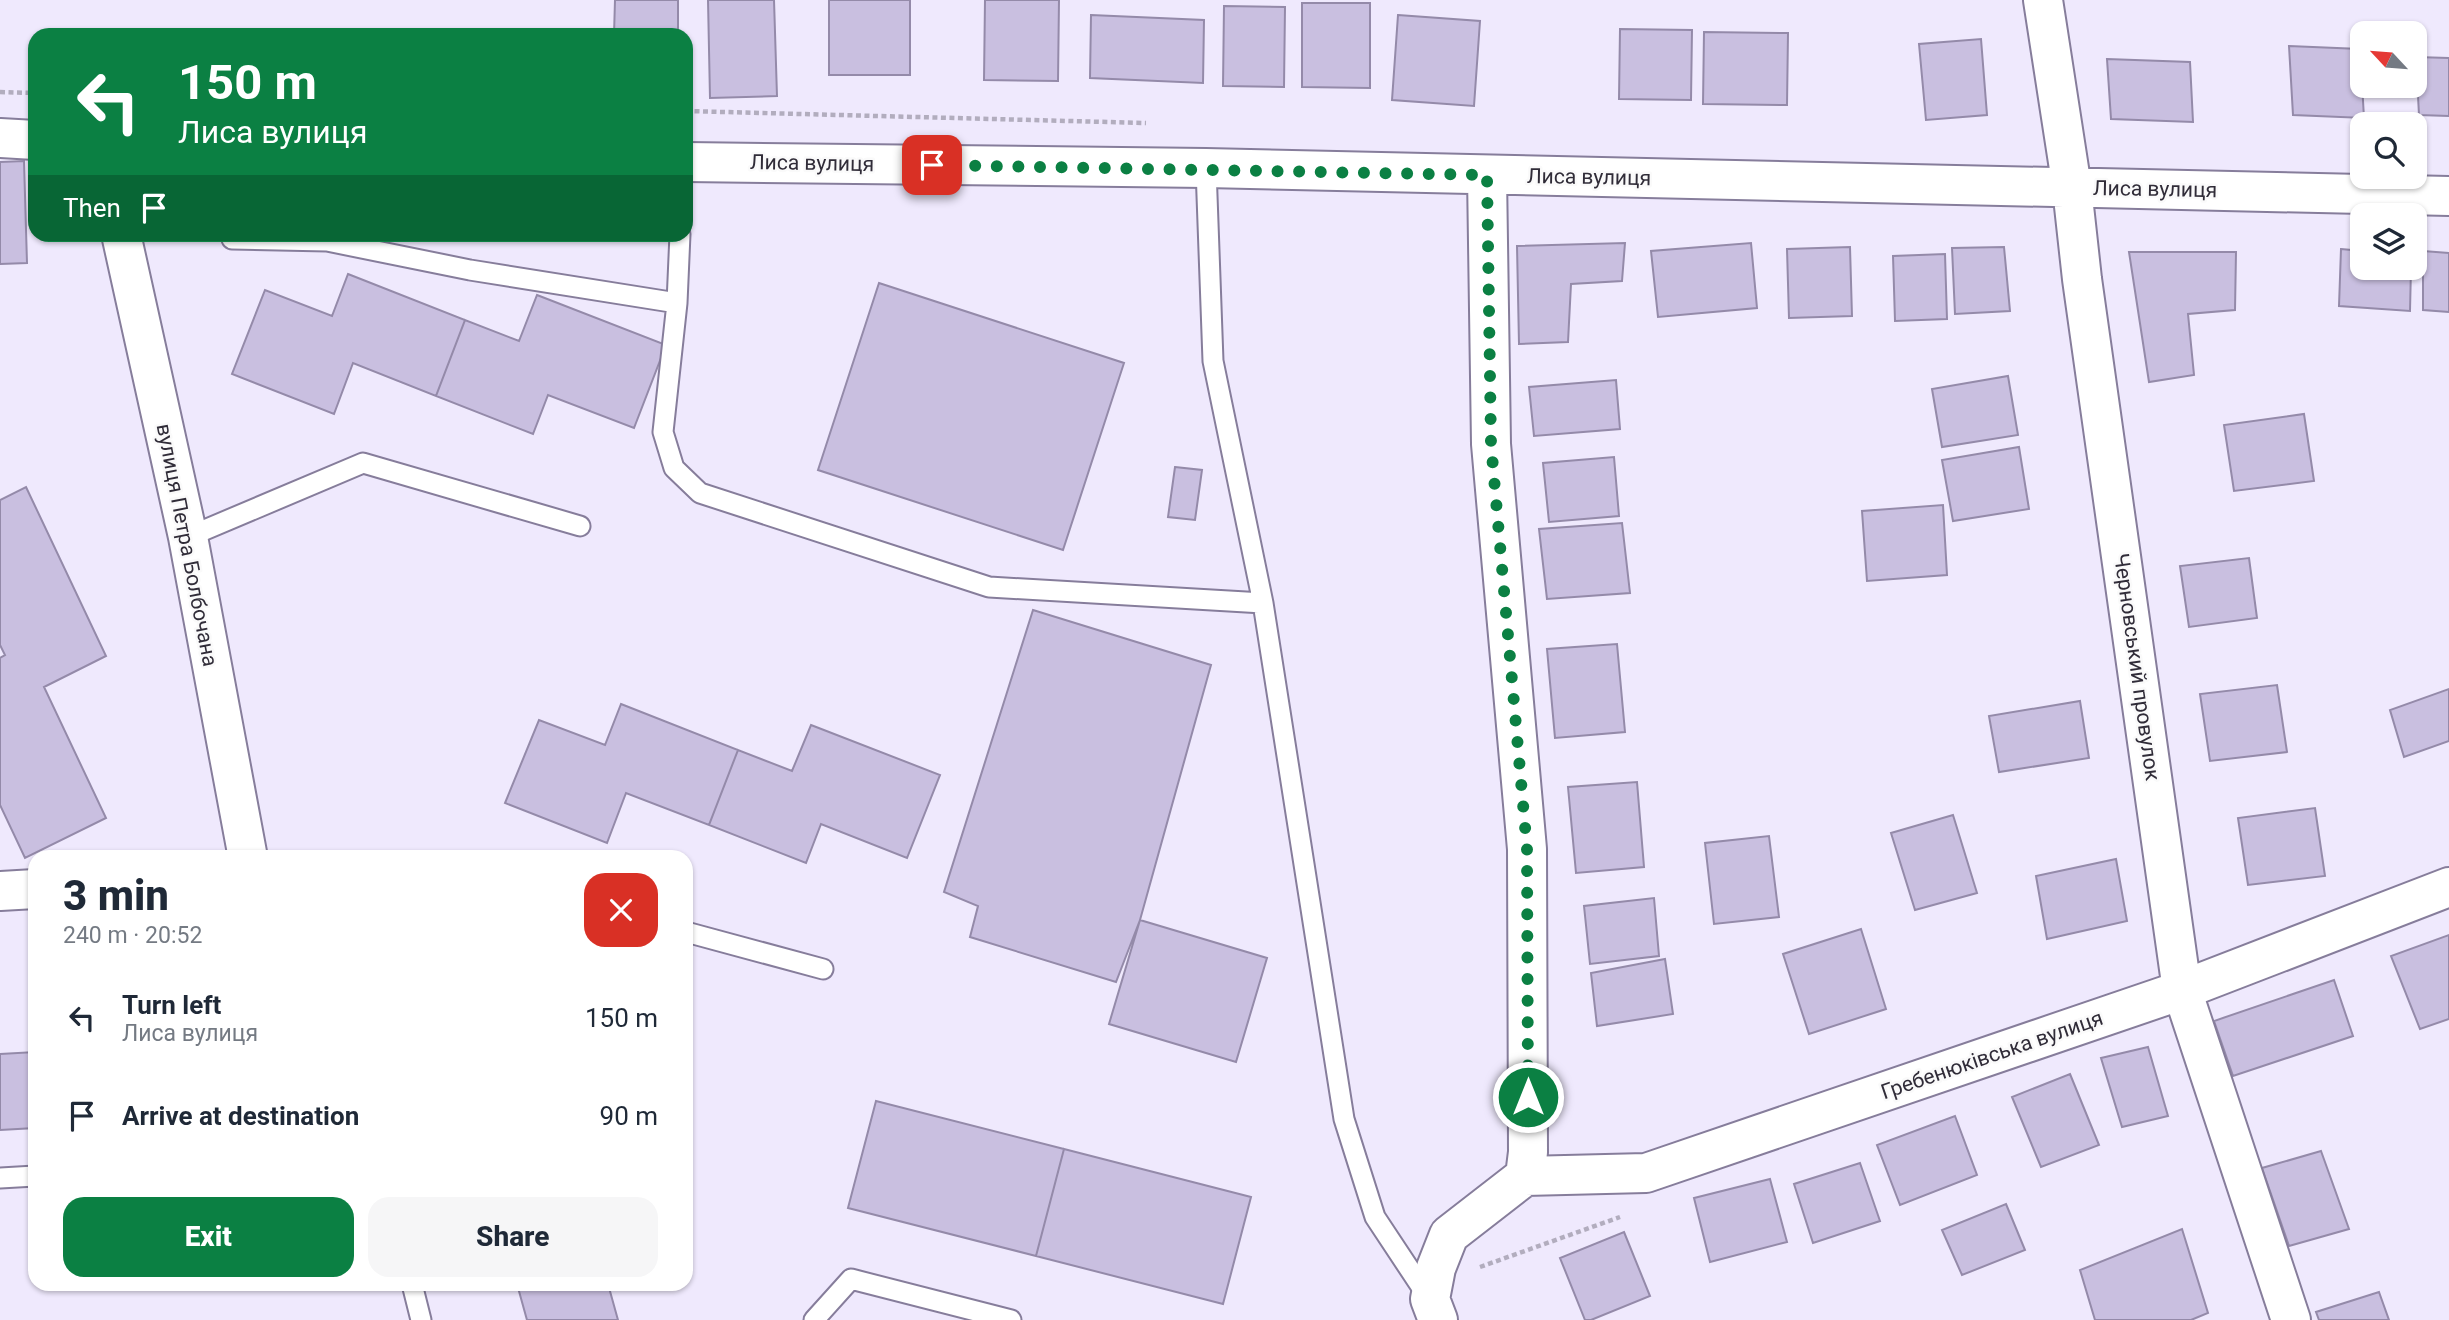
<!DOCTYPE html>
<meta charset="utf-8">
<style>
:root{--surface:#fff;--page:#f6f6f7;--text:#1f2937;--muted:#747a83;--accent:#0b8043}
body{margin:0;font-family:Roboto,sans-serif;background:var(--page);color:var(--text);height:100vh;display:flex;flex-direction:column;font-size:26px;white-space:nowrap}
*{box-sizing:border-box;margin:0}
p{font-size:23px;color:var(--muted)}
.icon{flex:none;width:38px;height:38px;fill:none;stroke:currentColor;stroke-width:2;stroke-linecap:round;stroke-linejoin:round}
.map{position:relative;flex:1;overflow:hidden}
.drawer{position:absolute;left:28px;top:850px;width:665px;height:441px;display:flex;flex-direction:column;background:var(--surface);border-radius:21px;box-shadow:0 2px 5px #0004}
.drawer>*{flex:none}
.top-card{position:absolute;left:28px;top:28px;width:665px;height:214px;border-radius:21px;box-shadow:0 2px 5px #0004;background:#0b8043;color:#fff;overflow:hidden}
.needle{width:46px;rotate:296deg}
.fabs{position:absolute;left:2350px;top:21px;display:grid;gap:14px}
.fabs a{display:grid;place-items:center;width:77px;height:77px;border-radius:14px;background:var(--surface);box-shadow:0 2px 5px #0004;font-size:35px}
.pin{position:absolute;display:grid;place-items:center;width:60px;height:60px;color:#fff;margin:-30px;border-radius:14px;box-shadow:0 4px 10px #0006}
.me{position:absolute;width:77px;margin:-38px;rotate:0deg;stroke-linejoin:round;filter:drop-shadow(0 0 5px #0008)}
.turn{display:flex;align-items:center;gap:24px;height:147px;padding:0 35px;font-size:32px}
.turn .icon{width:91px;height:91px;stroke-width:2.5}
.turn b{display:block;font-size:49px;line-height:60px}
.then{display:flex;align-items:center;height:66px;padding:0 35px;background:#0003;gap:14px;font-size:26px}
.round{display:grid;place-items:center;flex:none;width:74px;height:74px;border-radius:21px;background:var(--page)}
.head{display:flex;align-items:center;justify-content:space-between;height:119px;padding:0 35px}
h1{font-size:42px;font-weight:800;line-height:52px}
.action{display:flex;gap:14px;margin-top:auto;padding:14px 35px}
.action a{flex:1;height:80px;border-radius:21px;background:var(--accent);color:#fff;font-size:28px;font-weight:800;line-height:80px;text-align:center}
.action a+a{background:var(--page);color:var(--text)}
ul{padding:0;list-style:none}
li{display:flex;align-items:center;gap:21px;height:98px;padding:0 35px}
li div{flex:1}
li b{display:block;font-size:26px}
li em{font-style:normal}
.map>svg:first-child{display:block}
.building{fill:#c9bfe0;stroke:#948aa9;stroke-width:2}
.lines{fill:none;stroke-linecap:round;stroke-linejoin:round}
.service-casing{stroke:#867d9b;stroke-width:23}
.minor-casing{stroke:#867d9b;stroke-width:42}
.path{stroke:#b2adbe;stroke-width:4.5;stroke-dasharray:5 3.5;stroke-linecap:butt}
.service{stroke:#fff;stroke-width:19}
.minor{stroke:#fff;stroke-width:38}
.route{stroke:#0b8043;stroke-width:12;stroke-dasharray:0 21.6}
.labels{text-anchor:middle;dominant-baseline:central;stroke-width:5;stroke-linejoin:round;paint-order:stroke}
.street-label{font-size:21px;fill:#302c38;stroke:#fafafa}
</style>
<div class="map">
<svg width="2449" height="1320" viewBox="0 0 2449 1320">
<rect width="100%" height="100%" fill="#efe9fd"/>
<path class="building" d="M615,0H678V35H614Z
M708,0H774L777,96L710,98Z
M829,0H910V75H829Z
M985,0H1059L1058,81L984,80Z
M1302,3H1370V88L1302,87Z
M1224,6L1285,7L1284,87L1223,86Z
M1091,15L1204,20L1203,83L1090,78Z
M1398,15L1480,21L1474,106L1392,100Z
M1620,29L1692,30L1691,100L1619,99Z
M1704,32L1788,33L1787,105L1703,104Z
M1981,39L1987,115L1926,120L1919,44Z
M2289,46L2360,49L2364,118L2293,115Z
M2416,57L2449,58V116L2419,115Z
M2107,59L2190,62L2193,122L2111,119Z
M24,161L27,263L0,264V162Z
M1625,243L1622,281L1571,284L1568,342L1519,344L1517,246Z
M1751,243L1757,308L1658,317L1651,251Z
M1850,247L1852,316L1789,318L1787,249Z
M2004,247L2010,311L1955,314L1952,248Z
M2341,249L2362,251V268H2411L2410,311L2339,306Z
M2423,251L2449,253V312L2423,310Z
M2129,252H2236L2235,310L2188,314L2194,375L2149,382Z
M1945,254L1947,319L1895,321L1893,256Z
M348,274L465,320L436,396L353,363L334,414L232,374L265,290L332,316Z
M879,283L1124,363L1063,550L818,470Z
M537,295L666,345L634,428L548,395L533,434L436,396L465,320L519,341Z
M2008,376L2018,435L1942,447L1932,389Z
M1616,380L1620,429L1534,436L1529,387Z
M2304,414L2314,481L2234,491L2224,425Z
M2019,447L2029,509L1953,521L1942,460Z
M1614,457L1619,516L1549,522L1543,463Z
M1175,467L1202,470L1195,520L1168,517Z
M26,487L106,656L44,687L106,818L25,858L0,805V658L5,655L0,645V500Z
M1943,505L1947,575L1867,581L1862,511Z
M1622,523L1630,593L1547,599L1539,529Z
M2249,558L2257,618L2189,627L2180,566Z
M1033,610L1211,665L1140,920L1116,982L970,937L978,906L944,892Z
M1617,644L1625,732L1555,738L1547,649Z
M2277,685L2287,752L2210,761L2200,694Z
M2449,689V741L2404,757L2390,710Z
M2080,701L2089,758L1999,772L1989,716Z
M621,704L738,750L709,825L626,793L607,843L505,803L539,720L605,745Z
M811,725L940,775L907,858L821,824L806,863L709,825L738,750L792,771Z
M1637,782L1644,867L1576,873L1568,787Z
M2315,808L2325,876L2248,885L2238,818Z
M1953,815L1977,893L1915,910L1891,833Z
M1769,836L1779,917L1714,924L1705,843Z
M2116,859L2127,921L2047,939L2036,876Z
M1654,898L1659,956L1590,964L1584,906Z
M1140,920L1267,958L1236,1062L1109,1024Z
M1861,929L1886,1009L1809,1034L1783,954Z
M2449,935V1019L2420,1029L2391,956Z
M1665,959L1673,1014L1597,1026L1591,973Z
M2334,980L2353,1036L2233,1076L2214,1021Z
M2148,1047L2168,1116L2122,1127L2101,1058Z
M35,1052V1128L0,1130V1054Z
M2070,1074L2099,1145L2041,1167L2012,1097Z
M876,1101L1064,1149L1036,1256L848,1208Z
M1955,1116L1977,1175L1900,1205L1877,1145Z
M1064,1149L1251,1197L1223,1304L1036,1256Z
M2321,1151L2349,1229L2289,1246L2262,1168Z
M1860,1163L1880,1221L1813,1243L1794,1184Z
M1770,1179L1787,1242L1710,1262L1694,1198Z
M2006,1204L2025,1250L1962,1275L1942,1230Z
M2182,1229L2208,1313L2191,1320H2095L2080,1270Z
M1624,1232L1650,1296L1591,1320H1585L1560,1258Z
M517,1284H608L618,1320H527Z
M2379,1292L2389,1320H2319L2316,1312Z"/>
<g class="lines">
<defs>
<path id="service" d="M1206,168L1213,361L1263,603L1344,1119L1375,1217L1428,1297
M680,234L677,303L663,432L674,468L700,493L989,587L1263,603
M232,239L327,241L470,270L677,303
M188,537L363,463L580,526
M686,932L823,969
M0,1178L35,1176
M412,1284L421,1320
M814,1320L851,1279L1011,1320"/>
<path id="minor" d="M2043,0L2072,188L2082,279L2182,990L2291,1320
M0,138L35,140
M686,162L1206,168L2449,196
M121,234L188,537L248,858
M0,891L35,889
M1525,1176L1646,1173L2182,990L2449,887
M1438,1320L1430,1299L1436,1268L1449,1235L1525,1176L1528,1152L1527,849L1491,444L1487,175"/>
</defs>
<use href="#service" class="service-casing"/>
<use href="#minor" class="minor-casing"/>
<path class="path" d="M0,92L35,93
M686,111L1146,123
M1480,1267L1620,1217"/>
<use href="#service" class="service"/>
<use href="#minor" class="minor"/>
</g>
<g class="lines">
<path class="route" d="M932,165L1487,175L1491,444L1527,849L1528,1097"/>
</g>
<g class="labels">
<g class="street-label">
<text transform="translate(812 163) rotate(1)">Лиса вулиця</text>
<text transform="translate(1589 177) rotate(1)">Лиса вулиця</text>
<text transform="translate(2155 189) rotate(1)">Лиса вулиця</text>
<text transform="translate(187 545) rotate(79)">вулиця Петра Болбочана</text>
<text transform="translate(2137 667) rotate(82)">Черновський провулок</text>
<text transform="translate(1992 1055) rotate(-19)">Гребенюківська вулиця</text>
</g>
</g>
</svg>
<div class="fabs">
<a><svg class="needle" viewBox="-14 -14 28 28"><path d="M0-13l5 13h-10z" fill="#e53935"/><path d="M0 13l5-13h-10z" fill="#747a83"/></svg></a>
<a><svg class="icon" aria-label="search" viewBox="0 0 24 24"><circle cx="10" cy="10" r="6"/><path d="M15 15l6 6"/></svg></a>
<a><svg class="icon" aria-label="layers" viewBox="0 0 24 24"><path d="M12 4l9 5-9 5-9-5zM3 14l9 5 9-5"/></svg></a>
</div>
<div class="pin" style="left:932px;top:165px;background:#d93025"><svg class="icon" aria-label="arrive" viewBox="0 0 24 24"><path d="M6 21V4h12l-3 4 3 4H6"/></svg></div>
<svg class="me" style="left:1528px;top:1097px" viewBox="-20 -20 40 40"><circle r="17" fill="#0b8043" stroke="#fff" stroke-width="3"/><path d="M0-11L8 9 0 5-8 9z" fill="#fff"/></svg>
<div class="top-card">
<div class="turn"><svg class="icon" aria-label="left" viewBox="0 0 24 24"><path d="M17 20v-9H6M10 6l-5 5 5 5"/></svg><div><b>150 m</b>Лиса вулиця</div></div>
<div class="then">Then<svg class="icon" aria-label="arrive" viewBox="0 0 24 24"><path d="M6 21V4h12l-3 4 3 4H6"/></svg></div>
</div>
<section class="drawer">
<div class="head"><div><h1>3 min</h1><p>240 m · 20:52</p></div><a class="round" style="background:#d93025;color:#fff"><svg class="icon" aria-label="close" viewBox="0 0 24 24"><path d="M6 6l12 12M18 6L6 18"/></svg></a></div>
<ul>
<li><svg class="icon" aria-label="left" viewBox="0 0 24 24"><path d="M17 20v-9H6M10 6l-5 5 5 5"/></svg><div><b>Turn left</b><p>Лиса вулиця</p></div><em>150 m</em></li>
<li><svg class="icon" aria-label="arrive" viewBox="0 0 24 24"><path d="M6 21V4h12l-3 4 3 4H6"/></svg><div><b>Arrive at destination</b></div><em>90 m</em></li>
</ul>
<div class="action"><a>Exit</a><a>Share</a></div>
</section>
</div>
